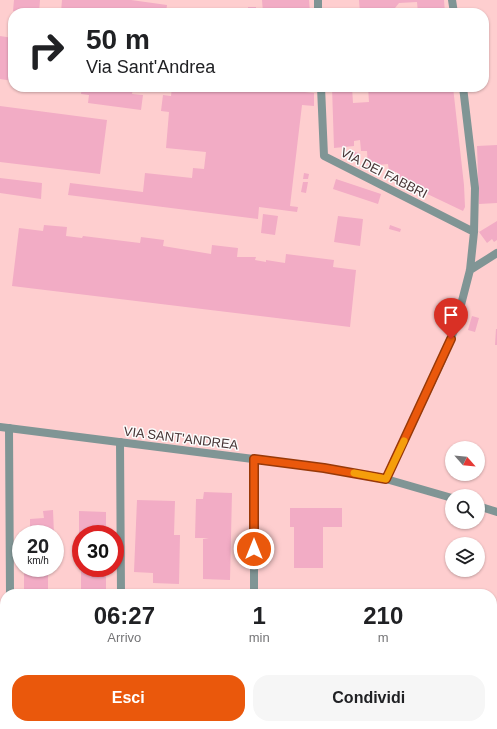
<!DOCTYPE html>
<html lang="it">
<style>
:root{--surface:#fff;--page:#f6f6f6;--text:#202124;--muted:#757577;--accent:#ea580c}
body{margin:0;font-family:Helvetica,sans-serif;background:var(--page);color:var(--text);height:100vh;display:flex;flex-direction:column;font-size:15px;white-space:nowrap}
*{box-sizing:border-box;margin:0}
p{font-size:13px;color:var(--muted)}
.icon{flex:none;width:22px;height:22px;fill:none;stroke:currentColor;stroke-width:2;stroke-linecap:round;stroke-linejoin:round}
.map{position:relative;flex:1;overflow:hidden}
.sheet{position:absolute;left:0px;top:589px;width:497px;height:140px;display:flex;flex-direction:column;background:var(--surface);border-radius:16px 16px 0 0;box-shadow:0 1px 3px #0004}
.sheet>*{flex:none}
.banner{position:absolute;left:8px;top:8px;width:481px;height:84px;border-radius:16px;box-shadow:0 1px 3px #0004;background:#fff;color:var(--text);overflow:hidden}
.needle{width:26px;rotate:117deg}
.tools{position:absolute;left:445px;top:441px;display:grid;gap:8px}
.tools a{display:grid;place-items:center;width:40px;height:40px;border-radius:50%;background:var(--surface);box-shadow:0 1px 3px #0004;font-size:20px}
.speed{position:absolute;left:12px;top:525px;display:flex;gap:8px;font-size:20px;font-weight:700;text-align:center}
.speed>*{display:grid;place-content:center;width:52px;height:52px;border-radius:50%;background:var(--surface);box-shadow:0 1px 3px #0004;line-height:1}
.speed small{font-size:10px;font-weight:400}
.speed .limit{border:6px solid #d22;background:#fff;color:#111}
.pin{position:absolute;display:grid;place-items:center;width:34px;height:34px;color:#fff;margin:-41px -17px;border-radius:50% 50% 50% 0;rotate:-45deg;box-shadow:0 0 4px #0007}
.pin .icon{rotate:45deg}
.me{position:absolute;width:44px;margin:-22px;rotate:0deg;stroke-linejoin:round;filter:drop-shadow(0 0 3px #0008)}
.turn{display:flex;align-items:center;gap:14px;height:84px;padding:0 12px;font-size:18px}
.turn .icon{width:52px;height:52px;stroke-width:2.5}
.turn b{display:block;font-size:28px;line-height:34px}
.eta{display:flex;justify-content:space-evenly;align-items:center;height:68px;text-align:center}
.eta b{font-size:24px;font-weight:600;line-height:28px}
.primary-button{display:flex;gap:8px;margin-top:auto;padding:8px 12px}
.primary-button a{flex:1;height:46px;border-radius:16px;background:var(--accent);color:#fff;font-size:16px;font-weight:600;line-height:46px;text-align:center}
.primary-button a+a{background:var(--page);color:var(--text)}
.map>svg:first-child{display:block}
.building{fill:#f2acc5}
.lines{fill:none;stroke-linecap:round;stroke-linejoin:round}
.minor{stroke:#809595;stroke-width:8}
.tertiary{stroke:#809595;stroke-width:8}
.route-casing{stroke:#983908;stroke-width:10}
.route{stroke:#ea580c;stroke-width:7}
.slow{stroke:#f59e0b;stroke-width:7}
.labels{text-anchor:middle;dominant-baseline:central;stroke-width:3;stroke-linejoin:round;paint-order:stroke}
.street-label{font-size:13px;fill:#483536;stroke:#fcfcfc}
</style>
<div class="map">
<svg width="497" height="729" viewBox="0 0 497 729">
<rect width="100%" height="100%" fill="#fececf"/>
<path class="building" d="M14,0H40L39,13L13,11Z
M62,0H131L167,5L166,13H71L61,12Z
M262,0H309L310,13H263Z
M359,0H444L445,13H418L417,2L399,3L395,8L396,13H360Z
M248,7H256V13H248Z
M0,36L13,38V81L0,79Z
M82,87H133L132,94L143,95L141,110L88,103L89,95L81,94Z
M172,87H245L257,89L258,87L314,93V106L302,105L290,206L298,207L297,212L259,207L258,219L68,195L70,183L143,192L145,173L192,178L193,168L204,169L206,152L166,148L169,112L161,111L163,95L171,96Z
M332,87H352L353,103L369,102L368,87H453L464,185L465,207L463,211L398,180L397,172H389L388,164L368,166L367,151H361L360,140L354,141V146L334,148Z
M0,106L107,120L100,174L0,162Z
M497,145V203L479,204L477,146Z
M355,152L359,153L361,156L357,160L354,158L353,155Z
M304,173L309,174L308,179H303Z
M0,178L42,183L41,199L0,193Z
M336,179L381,194L378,204L333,189Z
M303,182H308L306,193L301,192Z
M263,214L278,216L275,235L261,233Z
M338,216L363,219L360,246L334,242Z
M497,221V240L494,242L492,239L487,243L479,232Z
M44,225L67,227L66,236L82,238L83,236L140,243L141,237L164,240L163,246L211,254L212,245L238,248L237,257H256L255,260L266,262V260L285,263L286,254L334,260L333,267L356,270L350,327L12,286L19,228L43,231Z
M390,225L401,229L400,232L389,229Z
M472,316L479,318L475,332L468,330Z
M496,329H497V345H495Z
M204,492L232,493L230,580L203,579V539L209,538H195L196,499H203Z
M137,500L175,501L174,535H180L179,584L153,583V573L134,572Z
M290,508H342V527H323V568H294V527H290Z
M53,510L54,534H30V519L44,518L43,511Z
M79,511L106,512V534H81V547H79Z
M24,568H48V594H24Z
M81,568H106V594H81Z
M41,724H104V729H78V727L41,729Z
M174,724H199V729H174Z"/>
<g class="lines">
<path class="minor" d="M318,0V13
M452,0L454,13
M321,87L324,156L474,232
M470,270L497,253
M9,428L10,594
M120,442L121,594
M254,459V594
M386,479L442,360L455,328L470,270L474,232L475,188L463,87
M0,668H5
M492,668H497
M10,724V729
M122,724V729
M255,724V729"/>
<path class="tertiary" d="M0,427L324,468L386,479L452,498
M478,506L497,512"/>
</g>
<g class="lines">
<defs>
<path id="route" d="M254,549V459L324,468L386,479L451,339"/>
</defs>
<use href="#route" class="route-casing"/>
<use href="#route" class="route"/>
<path class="slow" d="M354,473L386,479L404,441"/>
</g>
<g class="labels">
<g class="street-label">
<text transform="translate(384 173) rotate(27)">VIA DEI FABBRI</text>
<text transform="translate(181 438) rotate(7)">VIA SANT'ANDREA</text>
</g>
</g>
</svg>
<div class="tools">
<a><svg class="needle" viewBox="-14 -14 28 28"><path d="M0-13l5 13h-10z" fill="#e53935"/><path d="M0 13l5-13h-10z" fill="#757577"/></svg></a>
<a><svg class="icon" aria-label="search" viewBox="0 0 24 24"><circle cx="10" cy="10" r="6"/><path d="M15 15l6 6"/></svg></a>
<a><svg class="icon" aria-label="layers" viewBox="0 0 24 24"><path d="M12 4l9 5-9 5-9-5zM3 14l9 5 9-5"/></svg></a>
</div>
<div class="speed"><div>20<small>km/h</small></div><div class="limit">30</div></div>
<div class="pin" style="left:451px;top:339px;background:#d93025"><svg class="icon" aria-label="arrive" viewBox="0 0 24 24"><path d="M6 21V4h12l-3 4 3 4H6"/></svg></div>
<svg class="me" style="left:254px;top:549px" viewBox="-20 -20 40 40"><circle r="17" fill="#ea580c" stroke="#fff" stroke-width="3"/><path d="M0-11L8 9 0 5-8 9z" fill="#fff"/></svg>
<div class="banner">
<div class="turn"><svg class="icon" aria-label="right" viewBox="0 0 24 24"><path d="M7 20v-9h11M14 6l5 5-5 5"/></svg><div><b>50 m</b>Via Sant'Andrea</div></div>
</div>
<section class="sheet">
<div class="eta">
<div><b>06:27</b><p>Arrivo</p></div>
<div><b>1</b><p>min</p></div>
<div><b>210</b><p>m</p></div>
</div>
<div class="primary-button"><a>Esci</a><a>Condividi</a></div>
</section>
</div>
